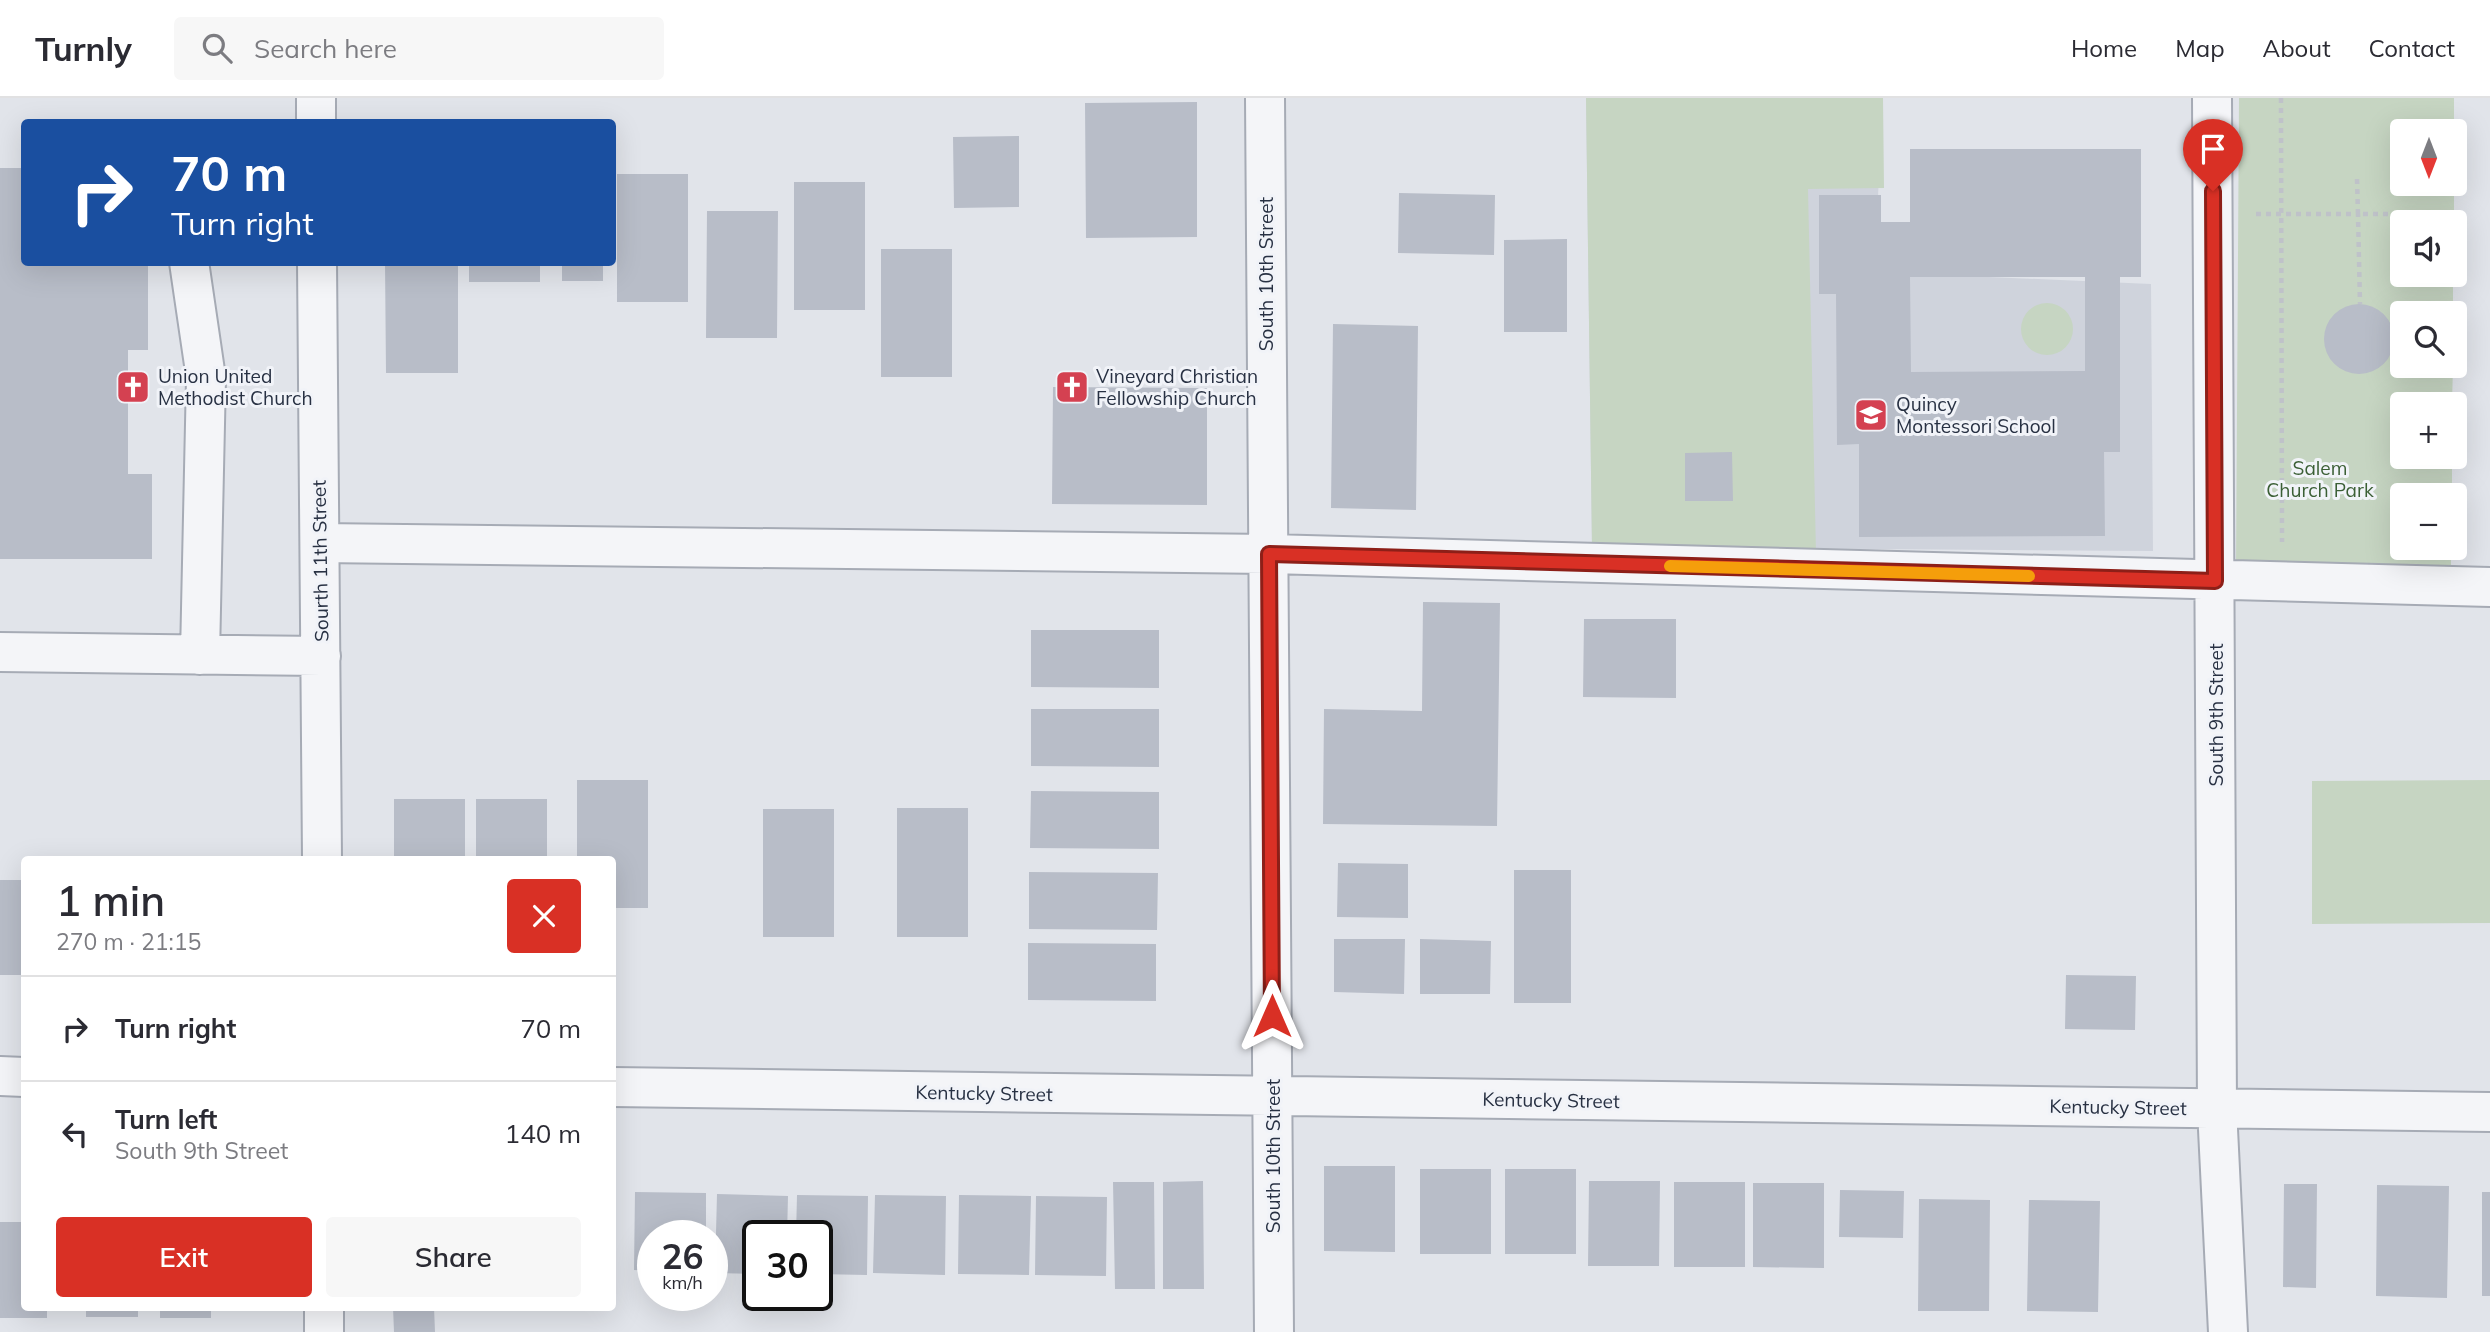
<!DOCTYPE html>
<meta charset="utf-8">
<style>
:root{--surface:#fff;--page:#f7f7f7;--text:#2b2b33;--muted:#7c7c81;--line:#e1e1e2;--accent:#d93025}
body{margin:0;font-family:Mulish,sans-serif;background:var(--page);color:var(--text);height:100vh;display:flex;flex-direction:column;font-size:26px;white-space:nowrap}
*{box-sizing:border-box;margin:0}
p{font-size:23px;color:var(--muted)}
.icon{flex:none;width:38px;height:38px;fill:none;stroke:currentColor;stroke-width:2;stroke-linecap:round;stroke-linejoin:round}
.map{position:relative;flex:1;overflow:hidden}
.drawer{position:absolute;left:21px;top:758px;width:595px;height:455px;display:flex;flex-direction:column;background:var(--surface);border-radius:7px;box-shadow:0 7px 28px #0002}
.drawer>*{flex:none}
.banner{position:absolute;left:21px;top:21px;width:595px;height:147px;border-radius:7px;box-shadow:0 7px 28px #0002;background:#1a4fa0;color:#fff;overflow:hidden}
.needle{width:46px;rotate:180deg}
.fabs{position:absolute;left:2390px;top:21px;display:grid;gap:14px}
.fabs a{display:grid;place-items:center;width:77px;height:77px;border-radius:7px;background:var(--surface);box-shadow:0 7px 28px #0002;font-size:35px}
.speed{position:absolute;left:637px;top:1122px;display:flex;gap:14px;font-size:35px;font-weight:700;text-align:center}
.speed>*{display:grid;place-content:center;width:91px;height:91px;border-radius:50%;background:var(--surface);box-shadow:0 7px 28px #0002;line-height:1}
.speed small{font-size:18px;font-weight:400}
.speed .limit{border:4px solid #111;border-radius:10px;background:#fff;color:#111}
.pin{position:absolute;display:grid;place-items:center;width:60px;height:60px;color:#fff;margin:-72px -30px;border-radius:50% 50% 50% 0;rotate:-45deg;box-shadow:0 0 7px #0007}
.pin .icon{rotate:45deg}
.me{position:absolute;width:77px;margin:-38px;rotate:0deg;stroke-linejoin:round;filter:drop-shadow(0 0 5px #0008)}
.turn{display:flex;align-items:center;gap:24px;height:147px;padding:0 35px;font-size:32px}
.turn .icon{width:91px;height:91px;stroke-width:2.5}
.turn b{display:block;font-size:49px;line-height:60px}
.round{display:grid;place-items:center;flex:none;width:74px;height:74px;border-radius:7px;background:var(--page)}
.summary{display:flex;align-items:center;justify-content:space-between;height:119px;padding:0 35px}
h1{font-size:42px;font-weight:600;line-height:52px}
.button{display:flex;gap:14px;margin-top:auto;padding:14px 35px}
.button a{flex:1;height:80px;border-radius:7px;background:var(--accent);color:#fff;font-size:28px;font-weight:600;line-height:80px;text-align:center}
.button a+a{background:var(--page);color:var(--text)}
ul{padding:0;list-style:none}
li{display:flex;align-items:center;gap:21px;height:105px;padding:0 35px;border-top:2px solid var(--line)}
li div{flex:1}
li b{display:block;font-size:26px}
li em{font-style:normal}
header{display:flex;align-items:center;gap:42px;box-sizing:border-box;height:98px;padding:0 35px;background:var(--surface);border-bottom:2px solid var(--line)}
header strong{font-size:33px}
nav{display:flex;gap:38px;margin-inline-start:auto;font-size:24px}
.search{width:490px;height:63px;background:var(--page);display:flex;align-items:center;gap:18px;box-sizing:border-box;padding:0 24px;border-radius:7px;color:var(--muted);font-size:26px}
.map>svg:first-child{display:block}
.built{fill:#cfd3dc}
.green{fill:#c6d5c2}
.building{fill:#b8bdc8;fill-rule:evenodd}
.lines{fill:none;stroke-linecap:round;stroke-linejoin:round}
.minor-casing{stroke:#a6abb5;stroke-width:42}
.path{stroke:#bfc2c9;stroke-width:4.5;stroke-dasharray:5 5;stroke-linecap:butt}
.minor{stroke:#f4f5f8;stroke-width:38}
.route-casing{stroke:#8d1f18;stroke-width:18}
.route{stroke:#d93025;stroke-width:12}
.slow{stroke:#f59e0b;stroke-width:12}
.labels{text-anchor:middle;dominant-baseline:central;stroke-width:6;stroke-linejoin:round;paint-order:stroke}
.street-label{font-size:19px;fill:#283143;stroke:#f1f3f8}
.poi-label{font-size:19px;fill:#283143;stroke:#f1f3f8;text-anchor:start}
.park-label{font-size:19px;fill:#3b5f35;stroke:#f1f3f8}
</style>
<header>
<strong>Turnly</strong>
<div class="search"><svg class="icon" aria-label="search" viewBox="0 0 24 24"><circle cx="10" cy="10" r="6"/><path d="M15 15l6 6"/></svg>Search here</div>
<nav><a>Home</a><a>Map</a><a>About</a><a>Contact</a></nav>
</header>
<div class="map">
<svg width="2490" height="1234" viewBox="0 0 2490 1234">
<rect width="100%" height="100%" fill="#e1e4ea"/>
<path class="built" d="M1586,0H1882L1875,174L2151,186L2153,453L1592,449Z"/>
<path class="green" d="M1586,0H1883L1884,90L1808,91L1816,455L1592,449Z
M2239,0H2454V33H2403V86H2454V124H2403V177H2453V215H2403V268H2453L2452,306H2403V359H2452V397H2403V450H2451V470L2236,469Z
M2021 231a26 26 0 1 1 52 0a26 26 0 1 1-52 0Z
M2490,682V825L2312,826V683Z"/>
<path class="building" d="M1197,4V139L1086,140L1085,5Z
M1019,38V109L954,110L953,39Z
M1910,51H2141V179H2120V354H2104L2105,438L1859,439V346L1837,347L1836,196H1819V97H1881V124H1910ZM1910,179H2085V273L1911,274Z
M0,70H24V164H148V252H128V376H152V461H0Z
M617,76H688V204H617Z
M794,84H865V212H794Z
M1399,95L1495,97L1494,157L1398,155Z
M707,113H778L777,240H706Z
M1567,141V234H1504V142Z
M881,151H952V279H881Z
M385,164H458V275H386Z
M469,164H540V184H469Z
M562,164H603V183H562Z
M2324 241a35 35 0 1 1 70 0a35 35 0 1 1-70 0Z
M1333,226L1418,228L1416,412L1331,410Z
M1053,289L1207,290V407L1052,406Z
M1732,354L1733,403H1685V355Z
M1423,504L1500,505L1497,728L1323,726L1324,611L1422,613Z
M1584,521H1676V600L1583,599Z
M1031,532H1159V590L1031,589Z
M1031,611H1159V669L1031,668Z
M577,682H648V810H612V761H577Z
M1031,693L1159,694V751L1030,750Z
M394,701H465V761H394Z
M476,701H547V761H476Z
M897,710H968V839H897Z
M763,711H834V839H763Z
M1338,765L1408,766V820L1337,819Z
M1514,772H1571V905H1514Z
M1029,774L1158,775L1157,832L1029,831Z
M0,782H24V877H0Z
M1334,841H1405L1404,896L1334,894Z
M1420,841L1491,843L1490,896H1420Z
M1028,845L1156,846V903L1028,902Z
M2066,877L2136,878L2135,932L2065,931Z
M1324,1068H1395V1154L1324,1153Z
M1420,1071H1491V1156H1420Z
M1505,1071H1576V1156H1505Z
M1203,1083L1204,1191H1163V1084Z
M1589,1083H1660L1659,1168H1588Z
M1113,1084H1154L1155,1191H1115Z
M1674,1084H1745V1169H1674Z
M1753,1085H1824V1170L1753,1169Z
M2284,1086H2317L2316,1190L2283,1189Z
M2377,1087L2449,1088L2447,1200L2376,1198Z
M1840,1092L1904,1093L1903,1140L1839,1139Z
M635,1094L706,1095V1138H653V1173L634,1172Z
M2482,1094H2490V1198H2482Z
M717,1096L788,1098L787,1138H758V1176L715,1175Z
M797,1097L868,1098L867,1177L817,1176V1138H796Z
M875,1097L946,1098L945,1177L873,1175Z
M959,1097L1031,1098L1029,1177L958,1176Z
M1036,1098L1107,1099L1106,1178L1035,1177Z
M1919,1101L1990,1102L1989,1213H1918Z
M2029,1102L2100,1103L2098,1214L2027,1213Z
M0,1124H24V1209H47V1220H0Z
M86,1209H138V1219H86Z
M160,1209H211V1220H160Z
M393,1209H434L435,1234H394Z"/>
<g class="lines">
<defs>
<path id="minor" d="M316,0V24
M1265,0L1274,1234
M2212,0L2217,1011L2228,1234
M189,164L206,280L200,557
M317,164L322,761
M320,445L1269,456L2490,489
M0,554L321,558
M0,978L24,979
M612,989L2490,1014
M324,1209V1234"/>
</defs>
<use href="#minor" class="minor-casing"/>
<path class="path" d="M2281,0L2282,444
M2357,81L2358,116H2454
M2256,116H2358L2360,206"/>
<use href="#minor" class="minor"/>
</g>
<g class="lines">
<defs>
<path id="route" d="M1272,918L1269,456L2215,483L2213,93"/>
</defs>
<use href="#route" class="route-casing"/>
<use href="#route" class="route"/>
<path class="slow" d="M1670,468L2029,478"/>
</g>
<defs>
<symbol id="church-square" viewBox="-11 -11 22 22"><rect x="-9" y="-9" width="18" height="18" rx="4" fill="#d44151" stroke="#f1f3f8"/><path d="M-1.2-6h2.4v3.5h3.3v2.4h-3.3V6h-2.4V-.1h-3.3v-2.4h3.3Z" fill="#fff"/></symbol>
<symbol id="school-square" viewBox="-11 -11 22 22"><rect x="-9" y="-9" width="18" height="18" rx="4" fill="#d44151" stroke="#f1f3f8"/><path d="M0-5L7-2L0 1L-7-2ZM-4 1L0 2.5L4 1V4Q0 6-4 4Z" fill="#fff"/></symbol>
</defs>
<g fill-rule="evenodd">
<use href="#church-square" x="114" y="270" width="38" height="38"/>
<use href="#church-square" x="1053" y="270" width="38" height="38"/>
<use href="#school-square" x="1852" y="298" width="38" height="38"/>
</g>
<g class="labels">
<g class="street-label">
<text transform="translate(1266 176) rotate(-90)">South 10th Street</text>
<text transform="translate(320 463) rotate(-91)">Sourth 11th Street</text>
<text transform="translate(2216 617) rotate(-90)">South 9th Street</text>
<text transform="translate(984 995) rotate(1)">Kentucky Street</text>
<text transform="translate(1551 1002) rotate(1)">Kentucky Street</text>
<text transform="translate(2118 1009) rotate(1)">Kentucky Street</text>
<text transform="translate(1273 1058) rotate(-90)">South 10th Street</text>
</g>
<g class="poi-label">
<text x="158" y="278">Union United<tspan x="158" dy="22">Methodist Church</tspan></text>
<text x="1096" y="278">Vineyard Christian<tspan x="1096" dy="22">Fellowship Church</tspan></text>
<text x="1896" y="306">Quincy<tspan x="1896" dy="22">Montessori School</tspan></text>
</g>
<g class="park-label">
<text x="2320" y="370">Salem<tspan x="2320" dy="22">Church Park</tspan></text>
</g>
</g>
</svg>
<div class="fabs">
<a><svg class="needle" viewBox="-14 -14 28 28"><path d="M0-13l5 13h-10z" fill="#e53935"/><path d="M0 13l5-13h-10z" fill="#7c7c81"/></svg></a>
<a><svg class="icon" aria-label="sound" viewBox="0 0 24 24"><path d="M4 9h4l5-4v14l-5-4H4zM17 9q2 3 0 6"/></svg></a>
<a><svg class="icon" aria-label="search" viewBox="0 0 24 24"><circle cx="10" cy="10" r="6"/><path d="M15 15l6 6"/></svg></a>
<a>+</a>
<a>−</a>
</div>
<div class="speed"><div>26<small>km/h</small></div><div class="limit">30</div></div>
<div class="pin" style="left:2213px;top:93px;background:#d93025"><svg class="icon" aria-label="arrive" viewBox="0 0 24 24"><path d="M6 21V4h12l-3 4 3 4H6"/></svg></div>
<svg class="me" style="left:1272px;top:918px" viewBox="-20 -20 40 40"><path d="M0-17L14 15 0 8-14 15z" fill="#d93025" stroke="#fff" stroke-width="4"/></svg>
<div class="banner">
<div class="turn"><svg class="icon" aria-label="right" viewBox="0 0 24 24"><path d="M7 20v-9h11M14 6l5 5-5 5"/></svg><div><b>70 m</b>Turn right</div></div>
</div>
<section class="drawer">
<div class="summary"><div><h1>1 min</h1><p>270 m · 21:15</p></div><a class="round" style="background:#d93025;color:#fff"><svg class="icon" aria-label="close" viewBox="0 0 24 24"><path d="M6 6l12 12M18 6L6 18"/></svg></a></div>
<ul>
<li><svg class="icon" aria-label="right" viewBox="0 0 24 24"><path d="M7 20v-9h11M14 6l5 5-5 5"/></svg><div><b>Turn right</b></div><em>70 m</em></li>
<li><svg class="icon" aria-label="left" viewBox="0 0 24 24"><path d="M17 20v-9H6M10 6l-5 5 5 5"/></svg><div><b>Turn left</b><p>South 9th Street</p></div><em>140 m</em></li>
</ul>
<div class="button"><a>Exit</a><a>Share</a></div>
</section>
</div>
